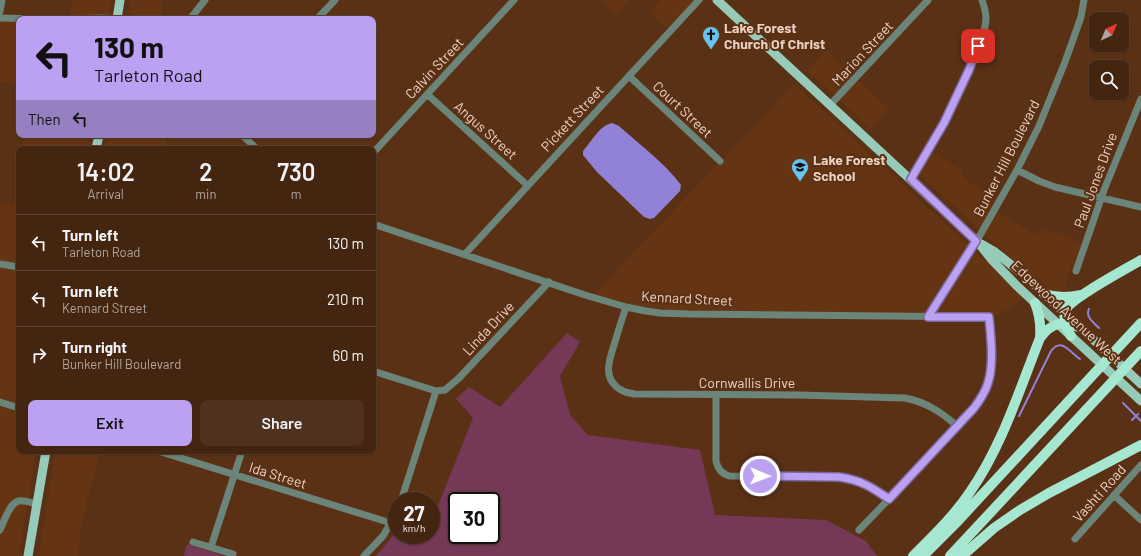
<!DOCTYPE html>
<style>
:root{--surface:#442510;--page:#4e311e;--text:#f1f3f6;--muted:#afa59f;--line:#5c4230;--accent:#bca0f2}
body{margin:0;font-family:Barlow,sans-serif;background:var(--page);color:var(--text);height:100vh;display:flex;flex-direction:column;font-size:15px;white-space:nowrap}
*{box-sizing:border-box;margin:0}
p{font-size:13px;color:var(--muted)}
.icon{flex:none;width:22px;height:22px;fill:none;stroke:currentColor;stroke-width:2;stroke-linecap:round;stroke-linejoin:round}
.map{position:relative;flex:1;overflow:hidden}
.sheet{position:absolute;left:16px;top:146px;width:360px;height:308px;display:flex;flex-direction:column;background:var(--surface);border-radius:8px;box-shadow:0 1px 3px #0004,0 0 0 1px var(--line)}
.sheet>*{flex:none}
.top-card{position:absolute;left:16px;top:16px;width:360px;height:122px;border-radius:8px;box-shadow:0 1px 3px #0004,0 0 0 1px var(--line);background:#bca0f2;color:#111;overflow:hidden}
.needle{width:26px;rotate:44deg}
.controls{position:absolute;left:1089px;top:12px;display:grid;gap:8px}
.controls a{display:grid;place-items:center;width:40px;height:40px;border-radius:8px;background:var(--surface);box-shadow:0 1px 3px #0004,0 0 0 1px var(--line);font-size:20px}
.speed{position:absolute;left:388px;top:492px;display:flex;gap:8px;font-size:20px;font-weight:700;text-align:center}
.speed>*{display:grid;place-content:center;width:52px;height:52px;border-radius:50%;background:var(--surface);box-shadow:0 1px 3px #0004,0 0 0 1px var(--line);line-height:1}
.speed small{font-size:10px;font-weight:400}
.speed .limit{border:2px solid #111;border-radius:6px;background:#fff;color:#111}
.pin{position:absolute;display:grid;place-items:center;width:34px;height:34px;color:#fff;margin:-17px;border-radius:8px;box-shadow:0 2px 6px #0006}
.me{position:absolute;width:44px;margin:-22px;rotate:91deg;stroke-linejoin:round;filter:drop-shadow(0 0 3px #0008)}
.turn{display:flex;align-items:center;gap:14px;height:84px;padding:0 12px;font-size:18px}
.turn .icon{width:52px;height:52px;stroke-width:2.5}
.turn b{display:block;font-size:28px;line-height:34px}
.then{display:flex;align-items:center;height:38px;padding:0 12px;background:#0003;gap:8px;font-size:15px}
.eta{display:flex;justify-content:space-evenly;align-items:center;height:68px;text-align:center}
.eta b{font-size:24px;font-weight:600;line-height:28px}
.primary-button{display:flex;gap:8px;margin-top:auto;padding:8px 12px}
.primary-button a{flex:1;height:46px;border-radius:8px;background:var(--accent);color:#111;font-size:16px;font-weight:600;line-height:46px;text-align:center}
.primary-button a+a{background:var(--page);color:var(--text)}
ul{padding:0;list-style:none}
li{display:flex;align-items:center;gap:12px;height:56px;padding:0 12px;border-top:1px solid var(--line)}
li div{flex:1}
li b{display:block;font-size:15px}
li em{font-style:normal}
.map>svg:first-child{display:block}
.built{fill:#653413}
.green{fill:#763857;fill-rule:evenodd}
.water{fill:#9282d7}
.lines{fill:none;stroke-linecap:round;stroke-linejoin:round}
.stream{stroke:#9282d7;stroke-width:2}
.minor{stroke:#6b857b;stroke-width:7}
.major{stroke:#95cbb8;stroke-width:9}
.highway{stroke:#a5e7d0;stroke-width:10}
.route-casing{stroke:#7a689d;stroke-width:10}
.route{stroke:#bca0f2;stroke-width:7}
.labels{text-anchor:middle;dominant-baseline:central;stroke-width:4;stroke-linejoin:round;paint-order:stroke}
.poi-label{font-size:14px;font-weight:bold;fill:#ecd1c2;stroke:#5b3115;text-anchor:start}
.street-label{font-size:14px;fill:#ecd1c2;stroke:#5b3115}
</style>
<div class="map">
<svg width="1141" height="556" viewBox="0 0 1141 556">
<rect width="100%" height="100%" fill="#5b3115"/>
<path class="built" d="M72,0H111L108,19H19V84L0,82V15L69,16Z
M131,0H163L160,18L128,14Z
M600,0H630L616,15Z
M660,0H703L672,33L649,12Z
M826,50L889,109L871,129L808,71Z
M794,84L1023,296L1013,307L1001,310L1000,315L673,311L646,308L614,300L594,294Z
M24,135H88L86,149H22Z
M108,135H167L165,149H105Z
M930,152L963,171L962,177L998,200L993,209L1036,235L1042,228L1082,243L1077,260L1071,267L1064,295L1051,293L1044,288L919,174Z
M19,169V451H36L19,556H0V204L14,205Z
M55,451H100L84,512L77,556H39Z"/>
<path class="green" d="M567,333L580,342L560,376L570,415L588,435L700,450L715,515L826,520L866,541L877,556H376L397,531V535H431V509L437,508L473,418L456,399L469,387L500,407ZM457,501H491V535H457Z
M187,544L224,556H184Z"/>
<path class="water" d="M612,123L619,126C640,145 665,163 681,185L680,191L654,218L650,219L644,217L597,172L583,155V151C592,141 599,126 612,123Z"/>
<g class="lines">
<path class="stream" d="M1089,309C1085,317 1094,323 1099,328
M1123,403L1141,421
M1019,416L1051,351C1062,337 1069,352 1080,359
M1132,420L1138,414"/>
<path class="minor" d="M0,11L2,0
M0,18L42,19
M67,19L101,18L122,19
M190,19L205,0
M317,19L335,0
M629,76L720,161
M427,94L527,185
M830,105L928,0
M242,135L257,149
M373,153L514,0
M1017,170L1039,181L1055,187L1141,207
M911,179C934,139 957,99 974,56C979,44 986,31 986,18C986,12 984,6 982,0
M373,224L585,295L626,307L646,311L660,313L689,314L989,317C992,345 994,374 981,399L889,499L859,530
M465,254L699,0
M0,264L19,267
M1076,271L1104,190L1141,99
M626,307C622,319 618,331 615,342C609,360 601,380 623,391C626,393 631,393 635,394L798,395L905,398C926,402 941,412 957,426
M928,317L971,251L983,230L1017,170L1039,126L1065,62L1081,17L1084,0
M373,371L436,391L445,390L459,378L549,282
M716,395V461C718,469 721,473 729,476L839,477C861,480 871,487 889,499
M0,402L19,408
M158,451L391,523
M1114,495L1141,520
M401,501L436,391
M0,530C4,522 9,503 19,501C24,500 32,503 37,504
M1075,539L1141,465
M193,542L233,554
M211,547L242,451
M364,556L383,536L397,512"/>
<path class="major" d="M717,0L968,233L977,241L992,260L1016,285L1141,401
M117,19L120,0
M96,149L99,135
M981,244L995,252L1024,275L1141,384
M28,556L46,451"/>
<path class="highway" d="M1044,294C1057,298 1067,298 1080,295
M1035,303C1040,315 1041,325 1040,338
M1071,336C1066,328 1062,319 1066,309C1073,297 1126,269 1141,260
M913,556C933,536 954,516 970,492C1002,446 1019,391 1040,338C1052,322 1063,320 1081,328
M923,556L956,523L1141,323
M950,556L1141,351
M962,556L994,528L1020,510L1049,493L1141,445"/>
</g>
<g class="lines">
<defs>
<path id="route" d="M760,476L839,477C861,480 871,487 889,499L974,408C980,400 985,393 988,383C994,364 991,338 989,317H928L976,241L911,179L944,123L969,70L978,46"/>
</defs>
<use href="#route" class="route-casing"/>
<use href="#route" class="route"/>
</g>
<defs>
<symbol id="church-pin" viewBox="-11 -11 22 30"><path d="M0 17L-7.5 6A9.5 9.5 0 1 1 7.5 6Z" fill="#67c4f0" stroke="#5b3115"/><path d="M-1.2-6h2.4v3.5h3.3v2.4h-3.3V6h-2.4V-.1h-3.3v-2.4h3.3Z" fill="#111"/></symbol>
<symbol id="school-pin" viewBox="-11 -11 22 30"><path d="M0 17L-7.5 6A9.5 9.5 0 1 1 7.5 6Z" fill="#67c4f0" stroke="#5b3115"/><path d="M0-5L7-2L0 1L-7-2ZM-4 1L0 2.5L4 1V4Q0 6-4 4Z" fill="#111"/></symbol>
</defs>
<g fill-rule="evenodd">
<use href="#church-pin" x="701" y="25" width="20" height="27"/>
<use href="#school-pin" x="790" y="157" width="20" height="27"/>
</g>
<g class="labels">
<g class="poi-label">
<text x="724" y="27">Lake Forest<tspan x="724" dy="16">Church Of Christ</tspan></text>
<text x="813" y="159">Lake Forest<tspan x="813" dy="16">School</tspan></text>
</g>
<g class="street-label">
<text transform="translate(862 53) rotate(-47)">Marion Street</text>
<text transform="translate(434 68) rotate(-47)">Calvin Street</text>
<text transform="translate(683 109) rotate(43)">Court Street</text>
<text transform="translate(572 118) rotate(-47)">Pickett Street</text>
<text transform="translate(486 130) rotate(42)">Angus Street</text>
<text transform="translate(1006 158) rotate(-63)">Bunker Hill Boulevard</text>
<text transform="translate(1095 180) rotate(-70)">Paul Jones Drive</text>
<text transform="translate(687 298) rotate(3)">Kennard Street</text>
<text transform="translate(1067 312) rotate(43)">Edgewood Avenue West</text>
<text transform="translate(488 328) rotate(-47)">Linda Drive</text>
<text x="747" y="382">Cornwallis Drive</text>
<text transform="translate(278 475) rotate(17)">Ida Street</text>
<text transform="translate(1099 493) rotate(-48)">Vashti Road</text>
</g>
</g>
</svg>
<div class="controls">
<a><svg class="needle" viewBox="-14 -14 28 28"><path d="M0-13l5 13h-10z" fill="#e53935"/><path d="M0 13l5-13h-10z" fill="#afa59f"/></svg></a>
<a><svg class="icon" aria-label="search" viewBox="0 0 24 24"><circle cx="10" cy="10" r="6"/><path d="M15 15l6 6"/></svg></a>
</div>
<div class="speed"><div>27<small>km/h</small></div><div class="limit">30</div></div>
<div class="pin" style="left:978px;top:46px;background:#d93025"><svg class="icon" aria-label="arrive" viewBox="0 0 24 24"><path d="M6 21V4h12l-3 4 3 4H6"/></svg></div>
<svg class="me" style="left:760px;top:476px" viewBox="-20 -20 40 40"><circle r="17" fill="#bca0f2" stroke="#fff" stroke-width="3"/><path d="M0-11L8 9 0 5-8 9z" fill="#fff"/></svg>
<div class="top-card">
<div class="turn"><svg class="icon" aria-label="left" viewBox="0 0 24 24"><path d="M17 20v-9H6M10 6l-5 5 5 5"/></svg><div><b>130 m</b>Tarleton Road</div></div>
<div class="then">Then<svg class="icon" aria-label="left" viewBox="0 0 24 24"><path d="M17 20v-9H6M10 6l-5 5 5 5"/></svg></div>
</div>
<section class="sheet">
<div class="eta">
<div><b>14:02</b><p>Arrival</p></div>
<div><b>2</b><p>min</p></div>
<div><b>730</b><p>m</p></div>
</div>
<ul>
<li><svg class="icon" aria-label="left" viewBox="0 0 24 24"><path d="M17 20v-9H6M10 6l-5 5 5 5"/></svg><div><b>Turn left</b><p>Tarleton Road</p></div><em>130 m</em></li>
<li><svg class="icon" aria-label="left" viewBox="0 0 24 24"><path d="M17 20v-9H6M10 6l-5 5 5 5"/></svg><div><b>Turn left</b><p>Kennard Street</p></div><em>210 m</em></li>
<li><svg class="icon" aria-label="right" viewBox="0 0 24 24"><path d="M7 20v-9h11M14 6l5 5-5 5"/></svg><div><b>Turn right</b><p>Bunker Hill Boulevard</p></div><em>60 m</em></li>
</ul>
<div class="primary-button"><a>Exit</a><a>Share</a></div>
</section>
</div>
